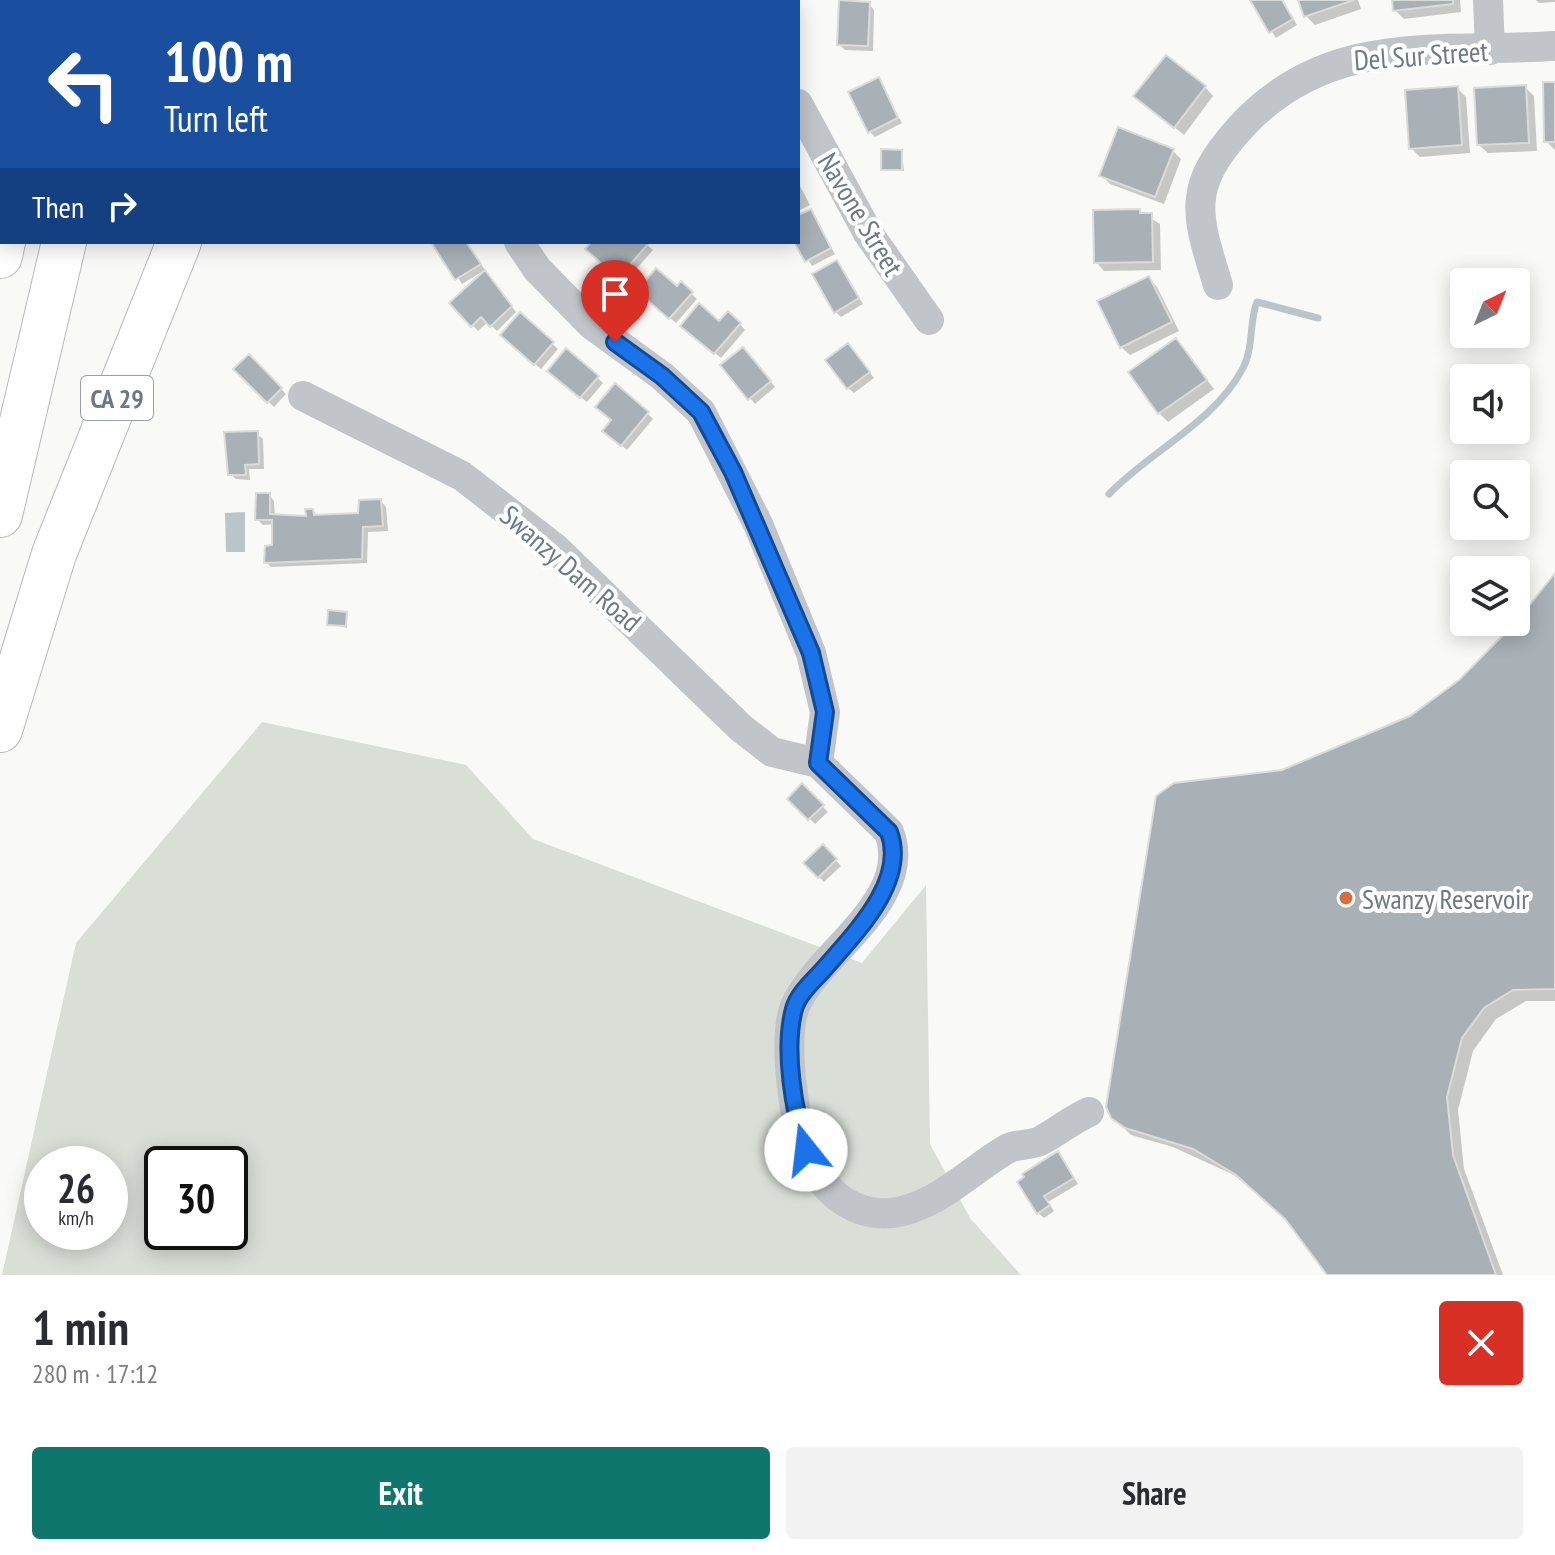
<!DOCTYPE html>
<meta charset="utf-8">
<style>
:root{--surface:#fff;--page:#f2f2f3;--text:#2b2b33;--muted:#7c7c81;--accent:#0f766e}
body{margin:0;font-family:"PT Sans Narrow",sans-serif;background:var(--page);color:var(--text);height:100vh;display:flex;flex-direction:column;font-size:30px;white-space:nowrap}
*{box-sizing:border-box;margin:0}
p{font-size:26px;color:var(--muted)}
.icon{flex:none;width:44px;height:44px;fill:none;stroke:currentColor;stroke-width:2;stroke-linecap:round;stroke-linejoin:round}
.map{position:relative;height:1275px;overflow:hidden}
.drawer{display:flex;flex-direction:column;background:var(--surface);flex:1}
.drawer>*{flex:none}
.guide{position:absolute;left:0px;top:0px;width:800px;height:244px;box-shadow:0 4px 20px #0003;background:#1a4fa0;color:#fff;overflow:hidden}
.needle{width:52px;rotate:43deg}
.controls{position:absolute;left:1450px;top:268px;display:grid;gap:16px}
.controls a{display:grid;place-items:center;width:80px;height:80px;border-radius:8px;background:var(--surface);box-shadow:0 4px 20px #0003;font-size:40px}
.speed{position:absolute;left:24px;top:1146px;display:flex;gap:16px;font-size:40px;font-weight:700;text-align:center}
.speed>*{display:grid;place-content:center;width:104px;height:104px;border-radius:50%;background:var(--surface);box-shadow:0 4px 20px #0003;line-height:1}
.speed small{font-size:20px;font-weight:400}
.speed .limit{border:4px solid #111;border-radius:12px;background:#fff;color:#111}
.pin{position:absolute;display:grid;place-items:center;width:68px;height:68px;color:#fff;margin:-82px -34px;border-radius:50% 50% 50% 0;rotate:-45deg;box-shadow:0 0 8px #0007}
.pin .icon{rotate:45deg}
.me{position:absolute;width:88px;margin:-44px;rotate:344deg;stroke-linejoin:round;filter:drop-shadow(0 0 6px #0008)}
.turn{display:flex;align-items:center;gap:28px;height:168px;padding:0 32px;font-size:36px}
.turn .icon{width:104px;height:104px;stroke-width:2.5}
.turn b{display:block;font-size:56px;line-height:68px}
.then{display:flex;align-items:center;height:76px;padding:0 32px;background:#0003;gap:16px;font-size:30px}
.round{display:grid;place-items:center;flex:none;width:84px;height:84px;border-radius:8px;background:var(--page)}
.overview{display:flex;align-items:center;justify-content:space-between;height:136px;padding:0 32px}
h1{font-size:48px;font-weight:800;line-height:60px}
.button{display:flex;gap:16px;margin-top:auto;padding:16px 32px}
.button a{flex:1;height:92px;border-radius:8px;background:var(--accent);color:#fff;font-size:32px;font-weight:800;line-height:92px;text-align:center}
.button a+a{background:var(--page);color:var(--text)}
.map>svg:first-child{display:block}
.green{fill:#d9ded7;fill-rule:evenodd}
.water{fill:#bbc4c9}
.shadow{fill:#0003}
.lines{fill:none;stroke-linecap:round;stroke-linejoin:round}
.stream{stroke:#bbc4c9;stroke-width:7}
.building{fill:#a9b0b6;stroke:#dbdcda;stroke-width:2}
.highway-casing{stroke:#b5b8bc;stroke-width:46}
.minor{stroke:#c1c5c9;stroke-width:30}
.highway{stroke:#fff;stroke-width:44}
.route-casing{stroke:#114b97;stroke-width:20}
.route{stroke:#1a73e8;stroke-width:14}
.poi-dot{fill:#d56f3c;stroke:#fff;stroke-width:3}
.labels{text-anchor:middle;dominant-baseline:central;stroke-width:8;stroke-linejoin:round;paint-order:stroke}
.shield{fill:#fff;stroke:#97a0aa;stroke-width:2}
.shield-label{font-size:26px;font-weight:bold;fill:#6b7886}
.street-label{font-size:28px;fill:#6b7886;stroke:#fff}
.poi-label{font-size:28px;fill:#6b7886;stroke:#fff;text-anchor:start}
</style>
<div class="map">
<svg width="1555" height="1275" viewBox="0 0 1555 1275">
<rect width="100%" height="100%" fill="#f9faf8"/>
<path class="green" d="M262,722L466,765L533,839L862,963L926,885L930,1144L970,1218L1021,1275H2L76,943ZM42,1164H110V1232H42ZM162,1164H230V1232H162Z"/>
<path class="water" d="M245,512V552H226L225,513Z"/>
<path class="shadow" d="M556,0H587V2Z
M715,0H743L745,2H715Z
M1252,0H1283L1297,25L1276,38Z
M1300,0H1358L1361,9L1315,25L1306,16Z
M1394,0H1460L1461,12L1404,19L1395,10Z
M1536,0H1555V2L1539,3Z
M869,4L874,10L873,51L845,50L839,44Z
M878,80L902,123L875,137L869,131Z
M1555,84V150L1546,141Z
M1205,87L1213,96L1184,135L1136,96Z
M1525,87L1534,96L1537,151L1488,153L1479,145Z
M1457,88L1466,97L1470,153L1420,157L1411,148Z
M1172,150L1181,159L1164,204L1110,184L1102,175Z
M902,152L904,171H885L883,169Z
M798,182L810,205L798,211Z
M810,211L835,254L812,266L797,242L798,218Z
M1139,211L1160,224L1161,270L1104,271L1096,262Z
M435,242H466L485,270L462,284Z
M594,242H644L653,250L625,282L588,249Z
M837,263L863,304L841,317L835,311Z
M490,278L516,312L497,331L488,322L478,331L452,303Z
M1148,278L1157,287L1179,331L1130,355L1121,347Z
M681,284L697,299L676,323L639,291L677,289Z
M520,315L558,349L541,369L508,340Z
M720,323L740,324L745,330L721,358L689,331Z
M1176,340L1214,389L1168,422L1159,413Z
M567,351L603,383L587,402L555,376Z
M853,351L874,378L854,393L848,388Z
M749,355L775,387L755,404L750,398Z
M249,356L286,394L274,407L236,369Z
M648,414L653,419L627,450L611,436L613,421Z
M257,434L263,439L264,469H249L250,480L236,479L230,474Z
M269,495L274,501L275,516L308,518L313,511L318,517L360,515L381,501L386,507L388,531L368,532L367,563L271,567L266,562L274,546V524L263,525L257,519Z
M1555,578V1001H1526L1496,1019L1473,1051L1458,1110L1464,1169L1503,1275H1329L1288,1220L1234,1175L1173,1147L1131,1135L1113,1117L1107,1099L1158,797L1283,772L1411,718L1460,681Z
M346,614L347,628L329,624Z
M802,786L828,812L815,824L790,799Z
M823,847L841,866L824,882L806,863Z
M1058,1153L1078,1184L1048,1202L1054,1211L1044,1218L1038,1213Z"/>
<g class="lines">
<path class="stream" d="M1109,494C1150,451 1215,422 1243,368C1254,347 1249,321 1257,302L1318,318"/>
</g>
<path class="building" d="M839,0L870,2L868,46L837,45Z
M1250,0H1282L1293,19L1269,33Z
M1298,0H1354L1304,17Z
M1392,0H1453V4L1393,11Z
M1166,55L1206,86L1174,128L1133,96Z
M879,77L898,118L868,133L848,92Z
M1543,82H1555V142H1544Z
M1526,85L1529,143L1477,145L1474,88Z
M1458,86L1462,145L1409,149L1405,90Z
M1118,127L1174,149L1155,197L1099,176Z
M881,149L902,150V170H881Z
M811,209L831,248L805,262L794,242H798V215Z
M1140,209V213H1152L1153,262L1094,263L1093,210Z
M431,242H466L481,264L455,280Z
M591,242H647L649,243L618,278L585,249Z
M837,260L859,298L834,313L812,274Z
M656,268L677,286L681,281L693,292L669,319L637,291Z
M485,270L512,306L490,327L481,317L471,327L449,303Z
M1149,276L1172,322L1120,348L1097,301Z
M699,303L719,321L728,311L741,323L714,354L680,326Z
M520,312L554,342L534,365L500,335Z
M1176,338L1207,380L1158,414L1128,372Z
M848,343L870,372L847,389L825,360Z
M743,347L771,381L748,400L720,365Z
M566,348L599,376L580,398L547,371Z
M249,354L282,388L267,403L233,369Z
M615,383L649,412L621,446L602,431L611,420L595,407Z
M258,431L259,464L245,465L246,475H228L224,432Z
M256,493H270V514L306,516L305,509H313L314,515L358,513L359,500L381,499L383,526L363,527L362,559L264,563L265,546L272,545V520H255Z
M1555,573V989L1513,990L1484,1008L1462,1038L1447,1097L1453,1155L1496,1275H1327L1285,1219L1236,1175L1193,1149L1125,1128L1111,1118L1106,1107L1156,796L1174,783L1282,770L1410,716L1459,680L1516,622Z
M328,610L347,612L346,626L327,625Z
M802,783L824,805L808,820L787,799Z
M823,844L837,859L818,878L803,863Z
M1058,1151L1074,1178L1044,1196L1050,1205L1037,1214L1017,1182L1024,1177L1022,1174Z"/>
<g class="lines">
<defs>
<path id="highway" d="M197,0V2
M67,2L68,0
M130,2L131,0
M0,256L3,242
M0,515L64,242
M0,730L54,554L179,242"/>
</defs>
<use href="#highway" class="highway-casing"/>
<path class="minor" d="M1488,0L1490,50
M503,2V0
M782,2L783,0
M798,104L868,233L929,320
M519,242L537,269L592,325L662,376L701,412L758,524L811,653L825,712L818,763
M1218,285C1196,214 1186,188 1240,128C1327,32 1438,53 1555,46
M303,396L462,476L555,548L741,728L772,752L818,763
M818,763L889,832C915,900 818,953 795,1006C782,1040 794,1123 808,1156C828,1203 871,1227 920,1205C951,1192 978,1166 1007,1149C1018,1143 1032,1146 1042,1140C1059,1131 1071,1120 1089,1112"/>
<use href="#highway" class="highway"/>
</g>
<g class="lines">
<defs>
<path id="route" d="M615,342L662,376L701,412L733,472L811,653L825,712L818,763L889,832C908,882 853,935 823,970C813,981 798,994 794,1009C783,1050 794,1111 806,1150"/>
</defs>
<use href="#route" class="route-casing"/>
<use href="#route" class="route"/>
</g>
<circle class="poi-dot" cx="1346" cy="898" r="8"/>
<g class="labels">
<rect class="shield" x="81" y="376" width="72" height="44" rx="6"/>
<g class="shield-label">
<text x="117" y="398">CA 29</text>
</g>
<g class="street-label">
<text transform="translate(1421 55) rotate(-4)">Del Sur Street</text>
<text transform="translate(861 214) rotate(59)">Navone Street</text>
<text transform="translate(571 568) rotate(41)">Swanzy Dam Road</text>
</g>
<g class="poi-label">
<text x="1362" y="898">Swanzy Reservoir</text>
</g>
</g>
</svg>
<div class="controls">
<a><svg class="needle" viewBox="-14 -14 28 28"><path d="M0-13l5 13h-10z" fill="#e53935"/><path d="M0 13l5-13h-10z" fill="#7c7c81"/></svg></a>
<a><svg class="icon" aria-label="sound" viewBox="0 0 24 24"><path d="M4 9h4l5-4v14l-5-4H4zM17 9q2 3 0 6"/></svg></a>
<a><svg class="icon" aria-label="search" viewBox="0 0 24 24"><circle cx="10" cy="10" r="6"/><path d="M15 15l6 6"/></svg></a>
<a><svg class="icon" aria-label="layers" viewBox="0 0 24 24"><path d="M12 4l9 5-9 5-9-5zM3 14l9 5 9-5"/></svg></a>
</div>
<div class="speed"><div>26<small>km/h</small></div><div class="limit">30</div></div>
<div class="pin" style="left:615px;top:342px;background:#d93025"><svg class="icon" aria-label="arrive" viewBox="0 0 24 24"><path d="M6 21V4h12l-3 4 3 4H6"/></svg></div>
<svg class="me" style="left:806px;top:1150px" viewBox="-20 -20 40 40"><circle r="19" fill="#fff"/><path d="M0-13L10 11 0 6-10 11z" fill="#1a73e8"/></svg>
<div class="guide">
<div class="turn"><svg class="icon" aria-label="left" viewBox="0 0 24 24"><path d="M17 20v-9H6M10 6l-5 5 5 5"/></svg><div><b>100 m</b>Turn left</div></div>
<div class="then">Then<svg class="icon" aria-label="right" viewBox="0 0 24 24"><path d="M7 20v-9h11M14 6l5 5-5 5"/></svg></div>
</div>
</div>
<section class="drawer">
<div class="overview"><div><h1>1 min</h1><p>280 m · 17:12</p></div><a class="round" style="background:#d93025;color:#fff"><svg class="icon" aria-label="close" viewBox="0 0 24 24"><path d="M6 6l12 12M18 6L6 18"/></svg></a></div>
<div class="button"><a>Exit</a><a>Share</a></div>
</section>
